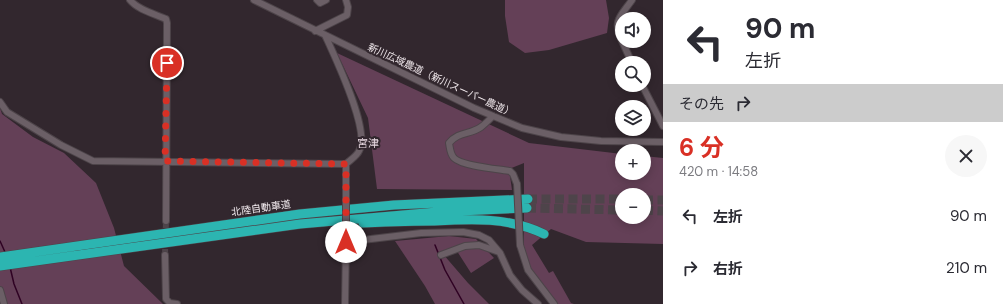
<!DOCTYPE html>
<html lang="ja">
<meta charset="utf-8">
<style>
:root{--surface:#fff;--page:#f7f7f7;--text:#2b2b33;--muted:#7c7c81;--accent:#d93025}
body{margin:0;font-family:"DM Sans","Noto Sans JP",sans-serif;background:var(--page);color:var(--text);height:100vh;display:flex;flex-direction:column;font-size:15px;white-space:nowrap}
*{box-sizing:border-box;margin:0}
p{font-size:13px;color:var(--muted)}
.icon{flex:none;width:22px;height:22px;fill:none;stroke:currentColor;stroke-width:2;stroke-linecap:round;stroke-linejoin:round}
.map{position:relative;flex:1;overflow:hidden}
.details{display:flex;flex-direction:column;background:var(--surface);width:340px}
.details>*{flex:none}
.hud{background:#fff;color:var(--text);overflow:hidden}
.controls{position:absolute;left:615px;top:12px;display:grid;gap:8px}
.controls a{display:grid;place-items:center;width:36px;height:36px;border-radius:50%;background:var(--surface);box-shadow:0 2px 10px #0003;font-size:20px}
.pin{position:absolute;display:grid;place-items:center;width:34px;height:34px;color:#fff;margin:-17px;border:2px solid #fff;border-radius:50%;box-shadow:0 1px 4px #0007}
.me{position:absolute;width:44px;margin:-22px;rotate:0deg;stroke-linejoin:round;filter:drop-shadow(0 0 3px #0008)}
.turn{display:flex;align-items:center;gap:14px;height:84px;padding:0 16px;font-size:18px}
.turn .icon{width:52px;height:52px;stroke-width:2.5}
.turn b{display:block;font-size:28px;line-height:34px}
.then{display:flex;align-items:center;height:38px;padding:0 16px;background:#0003;gap:8px;font-size:15px}
.round{display:grid;place-items:center;flex:none;width:42px;height:42px;border-radius:21px;background:var(--page)}
.head{display:flex;align-items:center;justify-content:space-between;height:68px;padding:0 16px}
h1{font-size:24px;font-weight:700;line-height:30px;color:var(--accent)}
ul{padding:0;list-style:none}
li{display:flex;align-items:center;gap:12px;height:52px;padding:0 16px}
li div{flex:1}
li b{display:block;font-size:15px}
li em{font-style:normal}
main{display:flex;flex:1;min-height:0}
.map>svg:first-child{display:block}
.green{fill:#644057;fill-rule:evenodd}
.lines{fill:none;stroke-linecap:round;stroke-linejoin:round}
.stream{stroke:#2f0223;stroke-width:1.5}
.minor-tunnel{stroke:#4e444a;stroke-width:6;stroke-dasharray:6 3;stroke-linecap:butt}
.highway-tunnel{stroke:#4e444a;stroke-width:9;stroke-dasharray:9 4.5;stroke-linecap:butt}
.minor-casing{stroke:#4d4449;stroke-width:8}
.highway-casing{stroke:#4d4449;stroke-width:10}
.minor{stroke:#6b5f66;stroke-width:6}
.highway{stroke:#2cb5b1;stroke-width:9}
.minor-bridge-casing{stroke:#4d4449;stroke-width:8;stroke-linecap:butt}
.minor-bridge{stroke:#6b5f66;stroke-width:6}
.route{stroke:#d93025;stroke-width:7;stroke-dasharray:0 12.6}
.labels{text-anchor:middle;dominant-baseline:central;stroke-width:4;stroke-linejoin:round;paint-order:stroke}
.street-label{font-size:10px;fill:#efe7eb;stroke:#32272e}
.neighbourhood-label{font-size:11px;fill:#e8d9e2;stroke:#32272e}
</style>
<main>
<div class="map">
<svg width="663" height="304" viewBox="0 0 663 304">
<rect width="100%" height="100%" fill="#32272e"/>
<path class="green" d="M505,0H606L609,18L607,33L549,50L525,53L509,42L505,16Z
M337,53L529,143L622,154V173H644V156L663,158V244L586,242L551,229L532,245L549,273L553,271L571,303L574,304H552L538,287L524,267V163L509,169L512,190L377,189L368,118ZM622,195H644V217H622Z
M0,108L2,114L33,137L64,153L96,183L114,228L124,266L163,304H0Z
M449,236L476,239L494,258L471,273L455,248L443,254L468,283L489,304H435L425,286L395,241Z"/>
<g class="lines">
<path class="stream" d="M0,241L5,252
M435,245L445,270L464,304
M10,267L14,284L22,304"/>
<path class="minor-tunnel" d="M165,255L166,221"/>
<path class="highway-tunnel" d="M528,199H622
M644,200H663
M527,208L622,210
M644,210L663,211"/>
<defs>
<path id="minor" d="M130,0C138,10 155,14 166,19L167,23L166,221
M254,0L474,108L522,128L561,137L601,141L663,142
M317,0L320,3L326,0
M315,31L347,15L348,7L346,0
M622,41C612,20 621,16 632,0
M622,41L632,63
M642,85L663,126
M0,102L7,112L61,145L93,161L346,164C350,160 357,156 359,151C371,131 335,57 325,35
M493,116C489,120 485,124 481,127C470,135 459,131 449,143C450,148 450,154 454,158C462,166 497,169 510,171L513,174L517,184
M346,193V164
M520,245L528,270L554,304
M165,255L166,299L170,303L177,304
M441,255L465,246L479,245L499,252
M0,290L4,304
M345,304L346,242L421,233L463,232L479,235L489,240L500,253L510,275L522,290L538,304"/>
<path id="highway" d="M363,223C387,222 411,221 434,221C472,219 509,217 544,234
M0,257L300,214L394,205L528,199
M0,266L300,224L437,212L527,208"/>
</defs>
<use href="#minor" class="minor-casing"/>
<use href="#highway" class="highway-casing"/>
<use href="#minor" class="minor"/>
<use href="#highway" class="highway"/>
<defs>
<path id="minor-bridge" d="M517,184L520,245
M346,193V242"/>
</defs>
<use href="#minor-bridge" class="minor-bridge-casing"/>
<use href="#minor-bridge" class="minor-bridge"/>
</g>
<g class="lines">
<path class="route" d="M167,63L165,161L346,164V242"/>
</g>
<g class="labels">
<g class="street-label">
<text transform="translate(441 80) rotate(25)">新川広域農道（新川スーパー農道）</text>
<text transform="translate(261 208) rotate(-8)">北陸自動車道</text>
</g>
<g class="neighbourhood-label">
<text x="368" y="143">宮津</text>
</g>
</g>
</svg>
<div class="controls">
<a><svg class="icon" aria-label="sound" viewBox="0 0 24 24"><path d="M4 9h4l5-4v14l-5-4H4zM17 9q2 3 0 6"/></svg></a>
<a><svg class="icon" aria-label="search" viewBox="0 0 24 24"><circle cx="10" cy="10" r="6"/><path d="M15 15l6 6"/></svg></a>
<a><svg class="icon" aria-label="layers" viewBox="0 0 24 24"><path d="M12 4l9 5-9 5-9-5zM3 14l9 5 9-5"/></svg></a>
<a>+</a>
<a>−</a>
</div>
<div class="pin" style="left:167px;top:63px;background:#d93025"><svg class="icon" aria-label="arrive" viewBox="0 0 24 24"><path d="M6 21V4h12l-3 4 3 4H6"/></svg></div>
<svg class="me" style="left:346px;top:242px" viewBox="-20 -20 40 40"><circle r="19" fill="#fff"/><path d="M0-13L10 11 0 6-10 11z" fill="#d93025"/></svg>
</div>
<section class="details">
<div class="hud">
<div class="turn"><svg class="icon" aria-label="left" viewBox="0 0 24 24"><path d="M17 20v-9H6M10 6l-5 5 5 5"/></svg><div><b>90 m</b>左折</div></div>
<div class="then">その先<svg class="icon" aria-label="right" viewBox="0 0 24 24"><path d="M7 20v-9h11M14 6l5 5-5 5"/></svg></div>
</div>
<div class="head"><div><h1>6 分</h1><p>420 m · 14:58</p></div><a class="round"><svg class="icon" aria-label="close" viewBox="0 0 24 24"><path d="M6 6l12 12M18 6L6 18"/></svg></a></div>
<ul>
<li><svg class="icon" aria-label="left" viewBox="0 0 24 24"><path d="M17 20v-9H6M10 6l-5 5 5 5"/></svg><div><b>左折</b></div><em>90 m</em></li>
<li><svg class="icon" aria-label="right" viewBox="0 0 24 24"><path d="M7 20v-9h11M14 6l5 5-5 5"/></svg><div><b>右折</b></div><em>210 m</em></li>
</ul>
</section>
</main>
